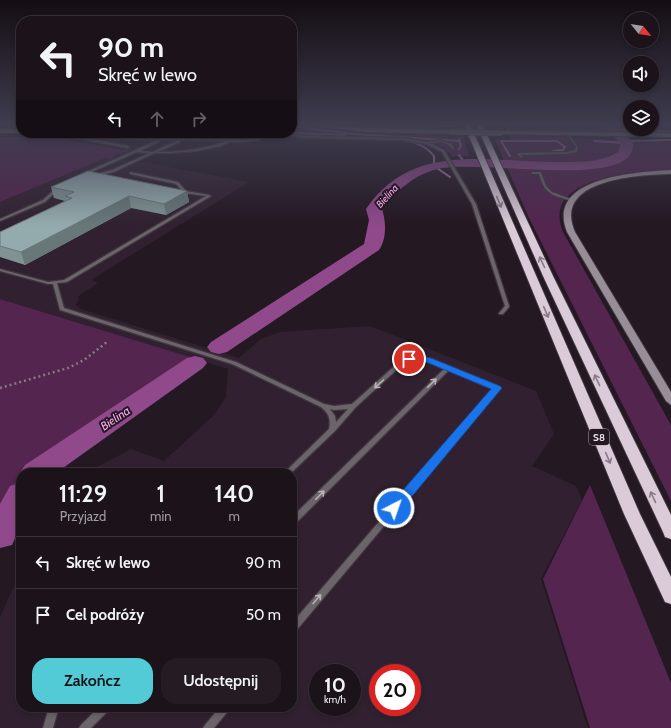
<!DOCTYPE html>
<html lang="pl">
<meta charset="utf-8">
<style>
:root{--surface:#1b121a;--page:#241b23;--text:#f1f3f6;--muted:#a09ea2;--line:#393239;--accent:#52cbd7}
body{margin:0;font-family:Cabin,sans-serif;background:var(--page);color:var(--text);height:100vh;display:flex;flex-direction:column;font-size:15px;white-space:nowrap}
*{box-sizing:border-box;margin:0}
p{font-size:13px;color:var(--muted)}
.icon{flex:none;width:22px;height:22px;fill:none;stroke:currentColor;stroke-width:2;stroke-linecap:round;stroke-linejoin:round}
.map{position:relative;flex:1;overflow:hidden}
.sheet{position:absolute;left:16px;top:468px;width:281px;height:244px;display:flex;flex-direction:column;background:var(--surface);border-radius:16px;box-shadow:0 2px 6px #0003,0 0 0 1px var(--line)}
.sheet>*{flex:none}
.top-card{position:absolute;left:16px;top:16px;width:281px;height:122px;border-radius:16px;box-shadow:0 2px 6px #0003,0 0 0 1px var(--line);background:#1b121a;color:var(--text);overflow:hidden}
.needle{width:26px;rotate:120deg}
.controls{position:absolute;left:623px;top:12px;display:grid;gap:8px}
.controls a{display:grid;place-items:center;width:36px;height:36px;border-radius:50%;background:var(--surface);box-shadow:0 2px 6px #0003,0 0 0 1px var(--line);font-size:20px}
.speed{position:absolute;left:309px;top:664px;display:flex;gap:8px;font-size:20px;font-weight:700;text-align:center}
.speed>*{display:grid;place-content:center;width:52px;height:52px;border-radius:50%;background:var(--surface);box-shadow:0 2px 6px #0003,0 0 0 1px var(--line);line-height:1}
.speed small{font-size:10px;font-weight:400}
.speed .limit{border:6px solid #d22;background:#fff;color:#111}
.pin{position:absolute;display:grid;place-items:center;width:34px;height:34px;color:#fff;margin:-17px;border:2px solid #fff;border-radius:50%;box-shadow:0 1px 4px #0007}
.me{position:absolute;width:44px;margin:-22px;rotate:41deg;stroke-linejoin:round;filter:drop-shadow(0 0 3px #0008)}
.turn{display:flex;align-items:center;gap:14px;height:84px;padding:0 16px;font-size:18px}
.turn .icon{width:52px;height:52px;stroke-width:2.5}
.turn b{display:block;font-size:28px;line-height:34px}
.lanes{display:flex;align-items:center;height:38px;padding:0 16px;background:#0003;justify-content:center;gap:20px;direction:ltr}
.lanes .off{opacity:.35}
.eta{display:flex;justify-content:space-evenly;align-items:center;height:68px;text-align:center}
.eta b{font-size:24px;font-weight:600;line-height:28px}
.primary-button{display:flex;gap:8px;margin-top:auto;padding:8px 16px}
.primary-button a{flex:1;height:46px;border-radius:16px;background:var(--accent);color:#111;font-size:16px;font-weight:600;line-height:46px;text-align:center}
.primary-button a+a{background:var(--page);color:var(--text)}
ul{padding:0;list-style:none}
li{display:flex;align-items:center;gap:12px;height:52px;padding:0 16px;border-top:1px solid var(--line)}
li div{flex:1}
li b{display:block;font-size:15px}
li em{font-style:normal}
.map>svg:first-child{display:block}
.built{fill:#312130;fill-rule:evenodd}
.green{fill:#53254f}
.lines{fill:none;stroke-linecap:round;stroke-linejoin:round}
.stream{stroke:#ac78a8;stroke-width:2}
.river{fill:#90498b;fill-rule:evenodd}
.lane-casing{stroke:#40353e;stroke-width:2.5}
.secondary-casing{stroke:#40353e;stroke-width:2}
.highway-casing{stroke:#40353e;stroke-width:2}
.path-far1{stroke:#857b83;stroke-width:1.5;stroke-dasharray:1 1.5;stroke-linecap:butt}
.path{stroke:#857b83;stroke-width:2.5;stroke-dasharray:2 3;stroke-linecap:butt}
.lane{fill:#6b646a;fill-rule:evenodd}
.secondary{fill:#988e97;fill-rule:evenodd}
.highway{fill:#dbcbd9;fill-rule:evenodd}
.secondary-bridge-casing{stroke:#40353e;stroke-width:6;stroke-linecap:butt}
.secondary-bridge{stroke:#988e97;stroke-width:5.5}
.wall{fill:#7f9395}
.shaded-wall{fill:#687879}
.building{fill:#94abad;stroke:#687879}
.oneway{stroke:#897a87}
.oneway2{stroke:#b9b1b7}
.route{fill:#1a73e8;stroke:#114b97}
.labels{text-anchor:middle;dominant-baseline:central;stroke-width:4;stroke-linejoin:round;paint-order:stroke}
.far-water-label{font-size:10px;font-style:italic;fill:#f7a9ef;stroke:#241822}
.shield{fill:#241822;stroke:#b1a7af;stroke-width:1}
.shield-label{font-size:10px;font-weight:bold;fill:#ede4eb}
.water-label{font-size:12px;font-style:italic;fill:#f7a9ef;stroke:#241822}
</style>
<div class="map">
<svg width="671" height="728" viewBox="0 0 671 728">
<rect width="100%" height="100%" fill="#241822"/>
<path class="built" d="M106,158L143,162L249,182L91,280L98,283L77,297L79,298L76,305L81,309L239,358L261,339L280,332L370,326L536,391L554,434L532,466L576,486L582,500L541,579L588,728H0V617L21,570V707H292V473H86L131,449L164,461L214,415L226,397L228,369L0,299V202ZM318,673H352V707H318ZM378,673H412V707H378Z"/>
<path class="green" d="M332,124H449V125L365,127Z
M496,124H630V129H652V124H671V132L507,131L506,127L496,126Z
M292,125L361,133L446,134L448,139L463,136L469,156H452C437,128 317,137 285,133H292Z
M110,135L210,136L259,135C248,146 135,138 114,136Z
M509,135L671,142V169C637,172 540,176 563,232L671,425V501L529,218L495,140H511Z
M77,136L69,140L123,150L127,148L133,149L113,156L115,157L112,159L106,158L0,202V137Z
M0,299L190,357L30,473H21V480L0,520Z
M590,485L671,683V728H590L543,579Z"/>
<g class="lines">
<path class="stream" d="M499,124L508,126V130
M292,126L352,134L459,141
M373,127L456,126
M612,129L671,132
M290,133L345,135
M390,139C407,140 423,142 434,156V166L450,177
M459,139L461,146L459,149
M594,141L627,143
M625,141L671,140
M459,155L465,163
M510,156L501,141H557L565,147L563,150L553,151"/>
<path class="river" d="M602,124H615L633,143C633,148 632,153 628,157C602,184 480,160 438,169C415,174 396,191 382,209C386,221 387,239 379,250L227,352L219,354L211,352L207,347L211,342L364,244L369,220L366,209C415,138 492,164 565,162C583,162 602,162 618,152L621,144Z
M195,356L203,358L207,363L203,368L56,473H21V474L20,473L25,465L187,358Z
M21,482V526L12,545L0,548V504L10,486Z"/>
<defs>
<path id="lane" d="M89,133H92L96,135L109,137L243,140L258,138L262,134L204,136L203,135L204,134L267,133L259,140L243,142H228V143L220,146L196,151L170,153H154L114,172L97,176H96V174L112,170L150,153L137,152L85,175L82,174L158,140L160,141L140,151L153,152L178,140L109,139L94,137ZM180,140L226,141C204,150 181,152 158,152L180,142Z
M272,133H280L307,136L404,138L427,142L440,140L452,144L454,149H452C447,141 438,142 430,143L444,150L476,204L509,306V307L503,314H499V313L505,306L472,204L442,152L426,144L404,140L307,138Z
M568,133L578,147L577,152L566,154L521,155L523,157L521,158L517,154L519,153L566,152L575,150L576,147L567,134Z
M75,136L128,146L129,147L128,148L74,138Z
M130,172L178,182L186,191L209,195L211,196L67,282L57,283L64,308L236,362L324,404L334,406L352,404L399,362L417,356L430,359L499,387L500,388L295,632L292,633V623L493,389L449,370L295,524L292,525V517L444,369L427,361L417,360L403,364L356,407L335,431L291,473H284L329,429C331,419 329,414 321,407L232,364L60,310L53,284H48L0,271V269L48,282L64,280L206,196L184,193L176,184L130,174ZM330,409L334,410L348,409L336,422L335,416Z
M532,172H541L546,186L552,192L574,200C570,201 566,199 562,198C547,194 543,188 539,174H533L531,173Z
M57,187L60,188L45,202L0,221V219L43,200Z
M49,707H59L53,728H43Z
M99,707H111L109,710L91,728H79L81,725Z
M220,707H231L229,710L214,728H203L205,725Z"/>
<path id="secondary" d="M298,124H321L365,128L451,130L454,132L451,134L365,132Z
M0,129H21V133H0Z
M501,131L671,133V137L499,134Z
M671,170V174C638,175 552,179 575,232L671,392V405L666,401L567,232C545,177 637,172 671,170Z"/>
<path id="highway" d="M464,124H470L640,514L671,577V604L665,602L624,514Z
M476,124H482L553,276L671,515V539L665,537L663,532L543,276Z"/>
</defs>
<use href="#lane" class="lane-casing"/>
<use href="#secondary" class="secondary-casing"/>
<use href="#highway" class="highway-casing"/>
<path class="path-far1" d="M26,135H69"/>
<path class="path" d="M0,388L68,368L84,360L107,342"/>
<use href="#lane" class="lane"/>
<use href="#secondary" class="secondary"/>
<use href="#highway" class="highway"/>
<defs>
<path id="secondary-bridge" d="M451,132L501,133"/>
</defs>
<use href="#secondary-bridge" class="secondary-bridge-casing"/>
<use href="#secondary-bridge" class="secondary-bridge"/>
</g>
<path class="wall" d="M51,187L187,191L189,202L166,215L131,208L25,265L0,257V232L65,201L54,198Z"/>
<path class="shaded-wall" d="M187,191L189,202L166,215L164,204Z
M129,196L131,208L25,265L21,252Z"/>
<path class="building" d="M88,171L187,191L164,204L129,196L21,252L0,246V232L72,198L65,196L74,192L51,187Z"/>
<defs><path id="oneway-shaft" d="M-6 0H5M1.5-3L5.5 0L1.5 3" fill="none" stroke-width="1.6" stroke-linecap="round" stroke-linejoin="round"/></defs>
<g class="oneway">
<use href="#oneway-shaft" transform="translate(499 202) rotate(67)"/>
<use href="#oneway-shaft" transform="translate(542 262) rotate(-115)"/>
<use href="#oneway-shaft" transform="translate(546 312) rotate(67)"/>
<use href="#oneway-shaft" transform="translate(597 380) rotate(-115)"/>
<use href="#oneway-shaft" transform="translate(608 458) rotate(67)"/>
<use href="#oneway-shaft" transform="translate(653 497) rotate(-115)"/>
</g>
<g class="oneway2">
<use href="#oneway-shaft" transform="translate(432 383) rotate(-45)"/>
<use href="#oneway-shaft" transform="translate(379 384) rotate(138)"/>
<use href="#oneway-shaft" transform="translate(320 495) rotate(-45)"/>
<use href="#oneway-shaft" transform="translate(317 599) rotate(-50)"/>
</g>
<linearGradient id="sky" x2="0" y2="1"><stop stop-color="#140d13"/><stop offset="0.55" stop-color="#3f3d4f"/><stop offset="1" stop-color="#3f3d4f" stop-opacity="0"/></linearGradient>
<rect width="671" height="226" fill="url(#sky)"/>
<path class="route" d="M417,355L431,358L500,386L502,388L399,512H390L388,508L390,505L491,389L426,362H409L404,359L406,357Z"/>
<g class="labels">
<g class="far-water-label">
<text transform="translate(387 196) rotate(-48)">Bielina</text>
</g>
<rect class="shield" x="589" y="429" width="20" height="16" rx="3"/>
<g class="shield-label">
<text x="599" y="437">S8</text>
</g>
<g class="water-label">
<text transform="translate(115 418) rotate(-34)">Bielina</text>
</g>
</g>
</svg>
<div class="controls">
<a><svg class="needle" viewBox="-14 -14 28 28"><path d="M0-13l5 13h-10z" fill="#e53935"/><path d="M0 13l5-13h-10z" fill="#a09ea2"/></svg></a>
<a><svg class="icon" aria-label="sound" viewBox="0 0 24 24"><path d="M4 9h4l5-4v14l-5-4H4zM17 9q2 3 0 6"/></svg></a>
<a><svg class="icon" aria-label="layers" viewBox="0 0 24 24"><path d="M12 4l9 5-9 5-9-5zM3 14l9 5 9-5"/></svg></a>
</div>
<div class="speed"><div>10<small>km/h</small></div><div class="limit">20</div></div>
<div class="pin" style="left:409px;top:359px;background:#d93025"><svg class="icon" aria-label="arrive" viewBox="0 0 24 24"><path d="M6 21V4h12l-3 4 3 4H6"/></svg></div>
<svg class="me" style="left:394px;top:508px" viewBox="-20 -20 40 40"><circle r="17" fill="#1a73e8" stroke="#fff" stroke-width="3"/><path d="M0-11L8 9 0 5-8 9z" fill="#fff"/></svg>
<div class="top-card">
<div class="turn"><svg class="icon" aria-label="left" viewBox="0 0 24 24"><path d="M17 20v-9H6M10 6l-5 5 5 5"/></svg><div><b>90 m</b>Skręć w lewo</div></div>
<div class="lanes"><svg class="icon" aria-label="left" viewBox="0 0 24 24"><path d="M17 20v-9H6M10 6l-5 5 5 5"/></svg><svg class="icon off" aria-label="ahead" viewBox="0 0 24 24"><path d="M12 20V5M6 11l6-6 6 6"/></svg><svg class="icon off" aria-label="right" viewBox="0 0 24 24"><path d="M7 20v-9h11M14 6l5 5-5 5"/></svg></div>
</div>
<section class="sheet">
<div class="eta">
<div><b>11:29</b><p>Przyjazd</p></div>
<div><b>1</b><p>min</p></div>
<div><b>140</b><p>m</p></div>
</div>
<ul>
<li><svg class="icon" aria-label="left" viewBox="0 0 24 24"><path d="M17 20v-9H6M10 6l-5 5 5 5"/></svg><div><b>Skręć w lewo</b></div><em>90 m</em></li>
<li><svg class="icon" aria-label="arrive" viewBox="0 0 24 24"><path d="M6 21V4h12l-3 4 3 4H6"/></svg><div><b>Cel podróży</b></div><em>50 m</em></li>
</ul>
<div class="primary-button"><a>Zakończ</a><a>Udostępnij</a></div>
</section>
</div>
